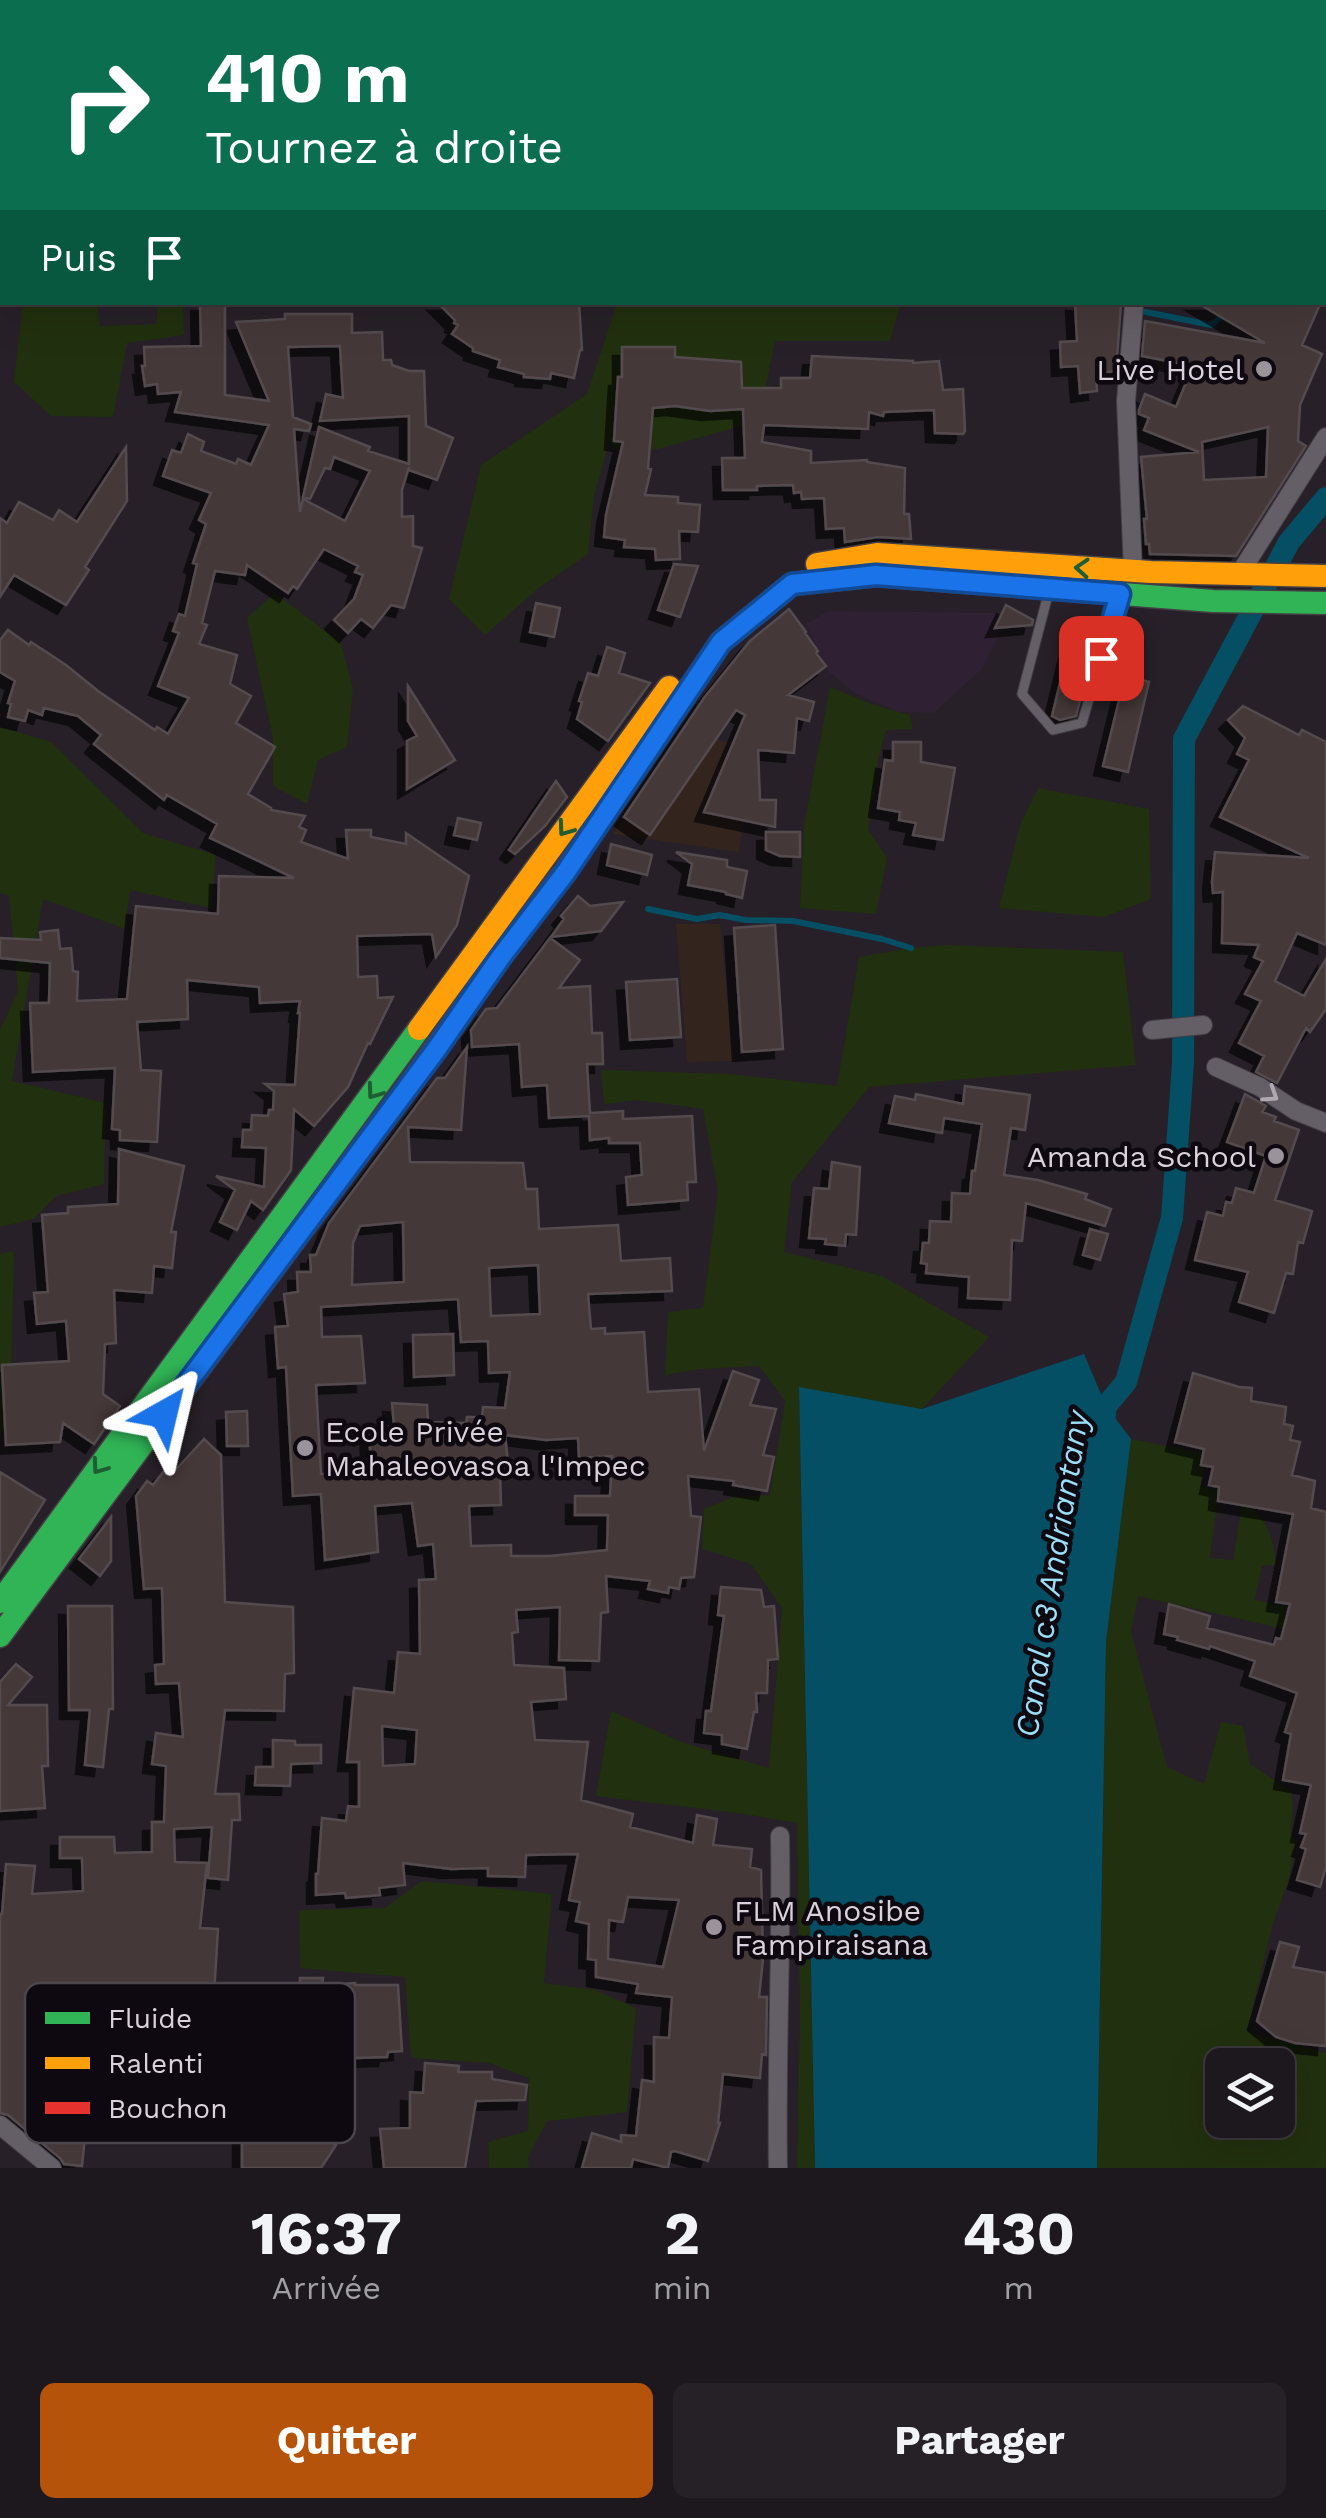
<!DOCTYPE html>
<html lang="fr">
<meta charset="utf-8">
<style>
:root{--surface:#1d181e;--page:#252127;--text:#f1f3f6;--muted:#a0a0a4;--line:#3b373c;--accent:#b45309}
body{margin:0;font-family:"Work Sans",sans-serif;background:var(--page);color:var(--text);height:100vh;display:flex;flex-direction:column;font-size:38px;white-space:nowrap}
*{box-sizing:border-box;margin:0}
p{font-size:32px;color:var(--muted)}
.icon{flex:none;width:55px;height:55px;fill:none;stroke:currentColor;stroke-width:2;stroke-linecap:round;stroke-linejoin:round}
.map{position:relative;height:2168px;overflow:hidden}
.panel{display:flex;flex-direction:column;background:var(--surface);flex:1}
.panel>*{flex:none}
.guide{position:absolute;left:0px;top:0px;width:1328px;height:305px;box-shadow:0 10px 40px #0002,0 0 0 2px var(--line);background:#0b6e4f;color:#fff;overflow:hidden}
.buttons{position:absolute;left:1205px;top:2048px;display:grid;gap:20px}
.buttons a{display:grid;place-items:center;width:90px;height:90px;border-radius:15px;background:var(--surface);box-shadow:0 10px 40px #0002,0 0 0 2px var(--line);font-size:50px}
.pin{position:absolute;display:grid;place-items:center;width:85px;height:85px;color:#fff;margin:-42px;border-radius:20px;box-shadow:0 5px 15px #0006}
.me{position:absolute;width:110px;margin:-55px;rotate:37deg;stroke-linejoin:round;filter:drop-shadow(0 0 8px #0008)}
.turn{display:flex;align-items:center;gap:35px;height:210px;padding:0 40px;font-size:45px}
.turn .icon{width:130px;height:130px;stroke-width:2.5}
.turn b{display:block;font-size:70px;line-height:85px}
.then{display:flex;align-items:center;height:95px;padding:0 40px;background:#0003;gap:20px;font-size:38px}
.eta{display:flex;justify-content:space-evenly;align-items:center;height:170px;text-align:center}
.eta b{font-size:60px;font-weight:700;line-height:70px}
.primary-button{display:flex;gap:20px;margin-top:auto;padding:20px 40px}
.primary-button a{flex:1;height:115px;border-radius:15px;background:var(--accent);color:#fff;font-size:40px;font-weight:700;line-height:115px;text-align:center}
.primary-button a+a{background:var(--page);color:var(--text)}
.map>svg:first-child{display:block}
.built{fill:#2f2033}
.industrial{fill:#33241e}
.green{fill:#21300e;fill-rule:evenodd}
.water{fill:#044f63}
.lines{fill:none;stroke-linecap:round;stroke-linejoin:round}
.stream{stroke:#044f63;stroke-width:6}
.canal{stroke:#044f63;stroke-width:22}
.building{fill:#453738;stroke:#534b4e;stroke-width:2.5;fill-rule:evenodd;filter:url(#shadow)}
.lane-casing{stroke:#443e45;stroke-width:11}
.street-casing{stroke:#443e45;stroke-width:20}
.fast-casing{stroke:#443e45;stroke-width:25}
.slow-casing{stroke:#443e45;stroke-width:25}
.jam-casing{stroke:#443e45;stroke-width:25}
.lane{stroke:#645f66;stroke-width:9}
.street{stroke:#645f66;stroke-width:18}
.fast{stroke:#30b455;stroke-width:22}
.slow{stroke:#ff9f0a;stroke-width:22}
.jam{stroke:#e5322d;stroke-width:22}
.oneway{stroke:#1f5e32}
.oneway2{stroke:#b0a9b2}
.route-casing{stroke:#114b97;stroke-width:25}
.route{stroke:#1a73e8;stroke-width:18}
.poi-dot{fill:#9b939c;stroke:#0e0910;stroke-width:4}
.labels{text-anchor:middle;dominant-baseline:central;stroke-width:9;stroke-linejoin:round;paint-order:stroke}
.poi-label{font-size:30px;fill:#d9d1db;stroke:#0e0910;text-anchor:end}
.water-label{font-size:32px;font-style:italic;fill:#9adef7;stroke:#0e0910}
.key{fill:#0e0910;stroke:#4b454d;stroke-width:2.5}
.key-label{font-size:28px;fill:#d9d1db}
</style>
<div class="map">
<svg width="1326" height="2168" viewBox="0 0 1326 2168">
<defs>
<filter id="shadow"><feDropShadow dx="-9" dy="9" stdDeviation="0" flood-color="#0009"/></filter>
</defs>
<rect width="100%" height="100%" fill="#272028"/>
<path class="built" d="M829,611L1010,613L981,670L933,713L898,712L855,693L829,672L806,624Z"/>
<path class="industrial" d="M687,734L752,747L739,852L613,834Z
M676,924H720L734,1061L687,1062Z"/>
<path class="green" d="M0,0H338L339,2H2V219L0,220Z
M657,0H1083L1082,2H661Z
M23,303H97L100,326L156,324L158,303H183L184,335L127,343L113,417L51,416L14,382Z
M617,303H901L890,341H775L759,421L658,449L620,453L610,440L594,496L588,554L540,587L485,635L449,599L481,465L587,394Z
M275,593L341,643L353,688L347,747L318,760L307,804L273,786V739L247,618Z
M830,687L871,704L910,715L913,729L886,730L879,756L868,829L887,858L876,914L800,908L804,826Z
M0,727L51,742L143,833L216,855L211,908L130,890L125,929L43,899L12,1081L106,1103L104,1184L56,1196L33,1219L0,1227V1030L18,991L9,896L0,893Z
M1038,788L1149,809L1151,899L1104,917L999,908L1020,825Z
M947,945L1123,952L1136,1065L869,1087L792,1182L784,1252L882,1276L989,1337L922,1409L799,1388L815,2168H797L800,2015L797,1823L745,1814L596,1796L611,1711L684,1743L769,1768L782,1608L751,1564L702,1549L704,1509L733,1497L770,1495L785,1401L759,1366L700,1369L665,1375L668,1312L703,1308L718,1191L703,1109L638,1100L604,1104L601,1070L730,1074L837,1086L859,957L911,948Z
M14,1251L10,1431L0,1433V1254Z
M1131,1439L1206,1454L1200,1486L1219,1491L1210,1558L1233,1560L1243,1498C1266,1519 1274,1535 1276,1566L1262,1565L1255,1600L1292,1608L1288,1630L1138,1596L1131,1632L1167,1767L1204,1784L1221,1722L1243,1726L1250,1764L1291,1791L1293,1808L1290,1834L1296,1841L1289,1878L1271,1930L1247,2032L1326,2053V2168H1097L1106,1642ZM1222,2065H1278V2120H1222Z
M422,1881L552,1894L544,1983L595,1990L636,2008L627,2112L547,2121L528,2157L529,2168H489L488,2142L528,2131L529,2078L489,2063L411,2058L405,1977L300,1968L299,1910L385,1908Z"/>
<path class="water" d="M1084,1354L1106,1406L1131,1439L1106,1642L1097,2168H815L799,1387L922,1409Z"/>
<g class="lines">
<path class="stream" d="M1325,190L1326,189
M1141,311L1211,325L1220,318L1222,312
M648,909L697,919L720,915L745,920L793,921L882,939L911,948"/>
<path class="canal" d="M1102,1436L1106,1406L1126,1382L1172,1218L1183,1063L1184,739L1289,542L1326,498"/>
</g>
<path class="building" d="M200,302H225V395L269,401L236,322L285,319V314H352V333L382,332L383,360H391L392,365L409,371H424L426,426L453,438L437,480L409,470V467L402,490V517L413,516V546L422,548L404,608L391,605L373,628L361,619L348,633L334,620L354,599L363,575L355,572L358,566L324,549L297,589L293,586L288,593L247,565L245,575L215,571L202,623L207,625L199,644L237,655L230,684L251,696L236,723L275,747L248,794L271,808V810L305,816L299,827L306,830L301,842L348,859L346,830H371V837L406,844V833L469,876L457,925L436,957L432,934L357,936L358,977L377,976L378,998L393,997L370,1044L368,1043L348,1087L314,1126L294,1109L291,1170L263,1210L251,1201L237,1230L220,1222L235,1190L216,1176L264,1187L266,1148L242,1147L243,1130H251L252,1115L268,1116L269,1110H273L274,1091L265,1084L295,1085L300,1013H298L300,1001L260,1003L259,987L187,980L188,1019L137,1022L141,1070L161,1071L157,1142L120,1140V1130L112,1129L115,1068L33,1072L30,1003H49L50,963L0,958V938L41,940L40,932L58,930L60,949L71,948L73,971L78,972L77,1001L127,999L136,906L218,914L219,876L294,878L210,838L217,824L167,795L164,800L94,744L101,735L78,716L44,708L42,715L28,710L25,721L8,717L11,704L8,703L15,681L0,672V640L8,630L29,645L31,642L66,665L98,691L155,730L157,727L168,734L189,698L158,686L179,633L173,631L179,614L185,616L197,564L193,563L206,524L199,520L211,493L163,476L172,450L181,453L188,434L204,442L201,451L236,464L238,459L251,465L269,425L175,412L181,392L158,394L157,384L145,386L142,366H145L144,347L201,346ZM340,346L343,398L326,394L320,421L409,416V464L368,451L370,447L319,427L303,497L310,499L325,468L330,469L334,457L370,471L345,521L303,499L300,512L294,429L309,431L311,424L293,417L288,347Z
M437,302H579L582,350H580L574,378L551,373L550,379L524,377V374L498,367L500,360L473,351V348L452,334L458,325L454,323L455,320Z
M1075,302L1121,304L1116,371L1096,373L1097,391L1080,393L1078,366L1061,367L1060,342L1077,341Z
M1196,302H1321L1302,345L1322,354L1300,405L1298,441L1306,446L1236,556L1150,554L1149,544H1146L1144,519H1147L1141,457L1199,452L1144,430L1149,418L1139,414V410L1145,394L1176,407L1193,366L1142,356L1145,321L1265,343ZM1268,427L1266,477L1204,480L1202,442Z
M622,347H675V357L741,362L742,388H781V378H810L812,356L913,361V363L939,361L943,390L963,389L965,431L963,434L935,433L934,410L884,412L883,416L869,412L868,429L764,425L762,442L811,451V463L867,460V462L905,468L904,514H909L911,539L878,537L845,542L844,528L826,529L824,498L802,499L801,492L794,493L793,485L757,486V490H723L722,458H745L743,409L710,411L675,406L653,408L648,468L651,469L645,495L678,497V503L700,505L698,532L679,531L680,559L656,560L655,549L624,547L625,540L604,537L606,515L623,442L614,441L618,377H622Z
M126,447L127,501L85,567L89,570L66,605L14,575L0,597V518L7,523L19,502L53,520L59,510L77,522Z
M674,564L698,566L680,617L658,610Z
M536,603L560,608L554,637L530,632Z
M1006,605L1033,620L1032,625L995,628Z
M789,609L806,632L805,633L818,651L816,653L826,666L788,695L814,702L809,721L797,718L794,753L758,750L760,800H776L775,827L704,812L745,715L736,710L650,835L624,817L704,698L750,641Z
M607,647L625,653L619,673L650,683L608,741L577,719L582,702L579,701L588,673L598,676Z
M1068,650L1092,655L1076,716L1060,720L1052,716Z
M1125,676L1149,682L1128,772L1103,766Z
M408,686L455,760L407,789V741L417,736L408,721Z
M1243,706L1299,735L1302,730L1326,742V945L1297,933L1275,981L1304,996L1326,959V1009L1310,1032L1306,1028L1277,1083L1256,1072L1264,1056L1239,1043L1261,1001L1245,994L1263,961L1254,957L1259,945L1222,943L1223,892L1213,893L1212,882L1215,852L1309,858L1220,817L1249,760L1237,754L1245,738L1228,720Z
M893,742H921V762L955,768L943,840L913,835L916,823L899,820L900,812L878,808L885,760L893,761Z
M556,781L567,797L545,826L515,854L509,850Z
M458,818L481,823L477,840L454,835Z
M766,832H800V857L780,856L766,850Z
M611,844L652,855L647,875L607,865Z
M676,852L727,860V867L747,871L742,898L726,894V892L688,885L692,864Z
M578,896L590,906L623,902L601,931L551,937L564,919L561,916Z
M775,925L783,1049L742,1052L734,928Z
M550,938L580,960L559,988L590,986L592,1033H602L603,1064H587L590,1113L623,1111V1119L692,1116L696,1182H687L688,1200L628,1205L626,1177L642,1175L640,1143H609V1138L590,1140L589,1116L549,1118L547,1085L522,1087L519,1044L472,1047L471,1030L486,1009L497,1008Z
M677,979L681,1037L630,1040L626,982Z
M467,1047L461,1130L408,1127L410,1162L523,1163L526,1189H537L539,1229L618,1225L621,1261L670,1258L672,1291L588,1294L591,1329L605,1328V1334L644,1332L648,1392L699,1389L704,1451L733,1371L759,1380L750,1405L776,1409L763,1455L774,1457L767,1491L733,1485L734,1481L688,1476L691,1516L701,1517L694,1577L681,1578L679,1589L669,1587L668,1593L648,1589L650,1581L606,1576L608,1612L601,1613L599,1661L559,1660L560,1607L516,1610L518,1632L512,1633L514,1665L564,1668L566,1699L531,1702L535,1740L588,1742L581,1800L633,1814L630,1827L693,1843L697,1815L717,1819L713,1845L752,1849L750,1867L761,1870L763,1959L759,1997H767L766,2055L762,2054L760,2078L723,2074L718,2123H720L708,2161L675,2151L671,2152L668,2168L633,2159L631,2168H582L592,2133L621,2142V2135L636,2136L642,2080L654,2082V2037L669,2038L672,1997L636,1993L638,1984L596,1977V1960L588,1959L589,1924L576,1921L580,1902L569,1900L578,1854L526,1855L525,1877L488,1876V1868L451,1869L403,1863L405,1885L379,1888L380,1895L346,1898L345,1893L316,1895V1874H318L322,1818L346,1821L348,1806L359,1807V1762H347L354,1688L394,1693L398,1652L420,1654L419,1580L436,1579L433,1544L418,1546L412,1503L375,1506L378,1552L325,1560L321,1494L293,1496L286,1367L278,1368L275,1327L288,1326L284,1294L298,1292L297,1272H311L310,1255H316L329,1223L437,1078H445ZM403,1222L404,1282L352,1285L353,1243L360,1226ZM538,1265L540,1314L491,1316L489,1268ZM458,1299L461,1342L488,1341L489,1373L510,1372L505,1408L483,1407L482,1417H467L466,1423L428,1422L427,1405L392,1403L394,1426L369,1427L371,1470L321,1474L316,1385L365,1383L361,1336L322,1337L321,1307ZM505,1435L546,1440L578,1438L579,1458L612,1456L610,1496H575V1515H608L607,1550L550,1556H511V1545L471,1546L469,1506L501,1505L500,1473L509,1472ZM382,1726L417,1730L415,1764L383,1766ZM628,1897L679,1900L663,1967L608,1959L609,1920L623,1922Z
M965,1086L1030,1095L1025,1130L1011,1128L1004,1175L1038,1180L1087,1194L1085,1199L1111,1209L1105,1226L1026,1203L1022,1241L1012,1240L1010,1300L968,1298L969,1277L926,1273L927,1264L921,1263L923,1243H929L930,1221L951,1222L952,1193L970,1194L972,1171H975L982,1124L944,1118L942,1133L889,1123L895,1096L915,1100L916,1094L963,1104Z
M1245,1094L1266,1106L1262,1112L1276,1117L1274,1121L1299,1130L1275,1200L1312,1211L1303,1243L1298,1242L1293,1274L1286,1273L1274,1313L1239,1302L1248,1272L1195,1260L1207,1212L1223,1216L1226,1202L1232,1203L1236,1188L1254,1193L1266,1156L1227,1142Z
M119,1149L184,1166L171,1232H176L172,1268L154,1266L152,1293L114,1290L116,1343L105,1344L103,1394L120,1406L94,1444L63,1423L60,1442L6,1445L2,1365L69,1361L66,1321L37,1324L34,1293L48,1292L42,1215L68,1213V1207L118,1204Z
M832,1162L860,1167L856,1235L846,1234L845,1246L825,1244L826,1239L809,1238L814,1188L829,1189Z
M1090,1229L1108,1234L1100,1260L1083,1255Z
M453,1334L454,1375L414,1377L413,1335Z
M1193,1373L1239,1387L1252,1388L1251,1401L1286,1407L1284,1424L1293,1426L1290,1440L1300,1442L1292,1475L1315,1481L1311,1508L1326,1512V1867L1320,1887L1297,1880L1306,1849L1301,1847L1306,1834L1300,1833L1311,1785L1283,1780L1291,1734L1285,1732L1297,1693L1250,1676L1255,1661L1210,1646L1209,1649L1177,1640L1178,1637L1164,1634L1169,1604L1210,1616L1207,1628L1274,1645L1276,1638L1281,1639L1290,1604L1276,1602L1293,1514L1218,1501L1219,1487L1209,1485L1213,1467L1201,1465L1204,1449L1175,1442Z
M247,1411L248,1446H227L226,1412Z
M204,1439L221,1455L225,1602L293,1607L294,1673L285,1674L284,1711L225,1710L215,1794H239L240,1820H232L228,1880L208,1878L212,1827L174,1829L175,1862L207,1863L200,1928L218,1929L213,2012L299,2028L300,1978H323L322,1985L355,1983V1985H398L402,2051L388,2052L387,2057L324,2059L322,2071L314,2070L311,2089L300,2087L302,2122L336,2145L321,2168H242V2126H244L241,2093H246L242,2041L196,2033L197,2045L157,2048L159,2086L107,2088L104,2128L86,2127L82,2166L64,2164L60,2158L8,2115L0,2113V1914H2L6,1864L35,1866L32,1894L83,1891L82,1858H60V1837H114L115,1853L152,1852V1822H164L166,1766L152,1764L156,1733L183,1737L179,1683L156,1684L155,1665L164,1664L162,1588L144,1589L136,1496L147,1481L153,1485L164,1471L170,1476Z
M0,1472L45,1500L0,1572Z
M111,1517V1561L100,1576L79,1559Z
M721,1587L761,1590L764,1607L774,1606L778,1659L768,1660L767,1693H756L757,1712H754L747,1749L722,1744V1735L704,1733L706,1711H711L724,1616L718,1615Z
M68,1606H112L113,1709H109L103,1767L85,1765L90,1710H69Z
M16,1664L32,1677L8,1705H47L48,1766H42L45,1808L0,1811V1682Z
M273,1740L295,1741V1745H321V1763L291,1764L290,1786L255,1785L256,1767H273Z
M1280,1942L1299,1947L1293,1967L1326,1973V2046L1295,2043L1276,2037L1257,2021Z
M425,2063L459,2066L458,2072H492V2079L527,2085L525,2100L476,2101L465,2168H384L380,2129L410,2128V2092L423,2093Z"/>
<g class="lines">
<defs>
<path id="lane" d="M1049,591L1022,694L1053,730L1082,723L1119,598"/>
<path id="street" d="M1133,571L1126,401L1134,305L1133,302
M1240,573L1326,437
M1152,1030L1203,1025
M1216,1067L1260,1087L1296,1111L1326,1123
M0,2125L52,2168
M778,2168C776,2057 782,1946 780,1836"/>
<path id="fast" d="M915,578L1213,601L1326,603
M0,1602L419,1029
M0,1636L403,1094"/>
<path id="slow" d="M817,564L877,554L1151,572L1326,576
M647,751L721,642L792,584L877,575L915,578
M419,1029L669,687"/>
<path id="jam" d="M403,1094L500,958L565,872L647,751"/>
</defs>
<use href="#lane" class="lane-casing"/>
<use href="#street" class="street-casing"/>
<use href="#fast" class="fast-casing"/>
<use href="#slow" class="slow-casing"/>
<use href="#jam" class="jam-casing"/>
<use href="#lane" class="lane"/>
<use href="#street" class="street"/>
<use href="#fast" class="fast"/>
<use href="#slow" class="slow"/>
<use href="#jam" class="jam"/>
</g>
<defs><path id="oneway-chevron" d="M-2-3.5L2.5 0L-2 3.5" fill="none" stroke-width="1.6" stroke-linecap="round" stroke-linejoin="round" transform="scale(2.5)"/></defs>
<g class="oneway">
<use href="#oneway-chevron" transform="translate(1082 568) rotate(-176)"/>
<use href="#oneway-chevron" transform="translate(565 829) rotate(126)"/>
<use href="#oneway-chevron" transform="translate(374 1092) rotate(126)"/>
<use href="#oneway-chevron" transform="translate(99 1467) rotate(126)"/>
</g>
<use class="oneway2" href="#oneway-chevron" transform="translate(1271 1095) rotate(33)"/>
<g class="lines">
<defs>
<path id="route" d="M164,1414L436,1050L500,958L566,872L721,642L792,584L876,575L1120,594L1101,658"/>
</defs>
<use href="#route" class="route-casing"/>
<use href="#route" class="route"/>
</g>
<g class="poi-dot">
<circle cx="1264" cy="369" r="10"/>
<circle cx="1276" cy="1156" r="10"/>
<circle cx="305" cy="1448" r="10"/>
<circle cx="714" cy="1927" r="10"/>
</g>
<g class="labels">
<g class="poi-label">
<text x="1244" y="369">Live Hotel</text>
<text x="1256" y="1156">Amanda School</text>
<text x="325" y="1431" text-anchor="start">Ecole Privée<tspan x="325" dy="34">Mahaleovasoa l'Impec</tspan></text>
<text x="734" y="1910" text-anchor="start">FLM Anosibe<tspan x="734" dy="34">Fampiraisana</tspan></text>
</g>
<g class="water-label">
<text transform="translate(1052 1574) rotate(-81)">Canal c3 Andriantany</text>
</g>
</g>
<rect x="25" y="1983" width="330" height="160" rx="15" class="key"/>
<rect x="45" y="2012" width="45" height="12" fill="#30b455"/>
<rect x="45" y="2057" width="45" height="12" fill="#ff9f0a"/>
<rect x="45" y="2102" width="45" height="12" fill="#e5322d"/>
<g class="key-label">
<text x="108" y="2028">Fluide</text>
<text x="108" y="2073">Ralenti</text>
<text x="108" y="2118">Bouchon</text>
</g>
</svg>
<div class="buttons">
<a><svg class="icon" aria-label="layers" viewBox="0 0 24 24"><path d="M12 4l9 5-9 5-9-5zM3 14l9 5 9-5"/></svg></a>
</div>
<div class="pin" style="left:1101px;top:658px;background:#d93025"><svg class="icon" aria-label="arrive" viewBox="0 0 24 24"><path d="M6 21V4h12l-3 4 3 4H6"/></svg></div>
<svg class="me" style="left:164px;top:1414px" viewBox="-20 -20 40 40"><path d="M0-17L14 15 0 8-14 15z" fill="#1a73e8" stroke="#fff" stroke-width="4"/></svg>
<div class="guide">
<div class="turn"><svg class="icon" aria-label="right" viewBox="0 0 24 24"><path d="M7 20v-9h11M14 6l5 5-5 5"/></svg><div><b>410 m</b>Tournez à droite</div></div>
<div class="then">Puis<svg class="icon" aria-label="arrive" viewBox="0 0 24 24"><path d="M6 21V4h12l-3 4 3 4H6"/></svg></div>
</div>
</div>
<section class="panel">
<div class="eta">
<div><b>16:37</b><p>Arrivée</p></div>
<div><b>2</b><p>min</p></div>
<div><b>430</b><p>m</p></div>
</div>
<div class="primary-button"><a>Quitter</a><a>Partager</a></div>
</section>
